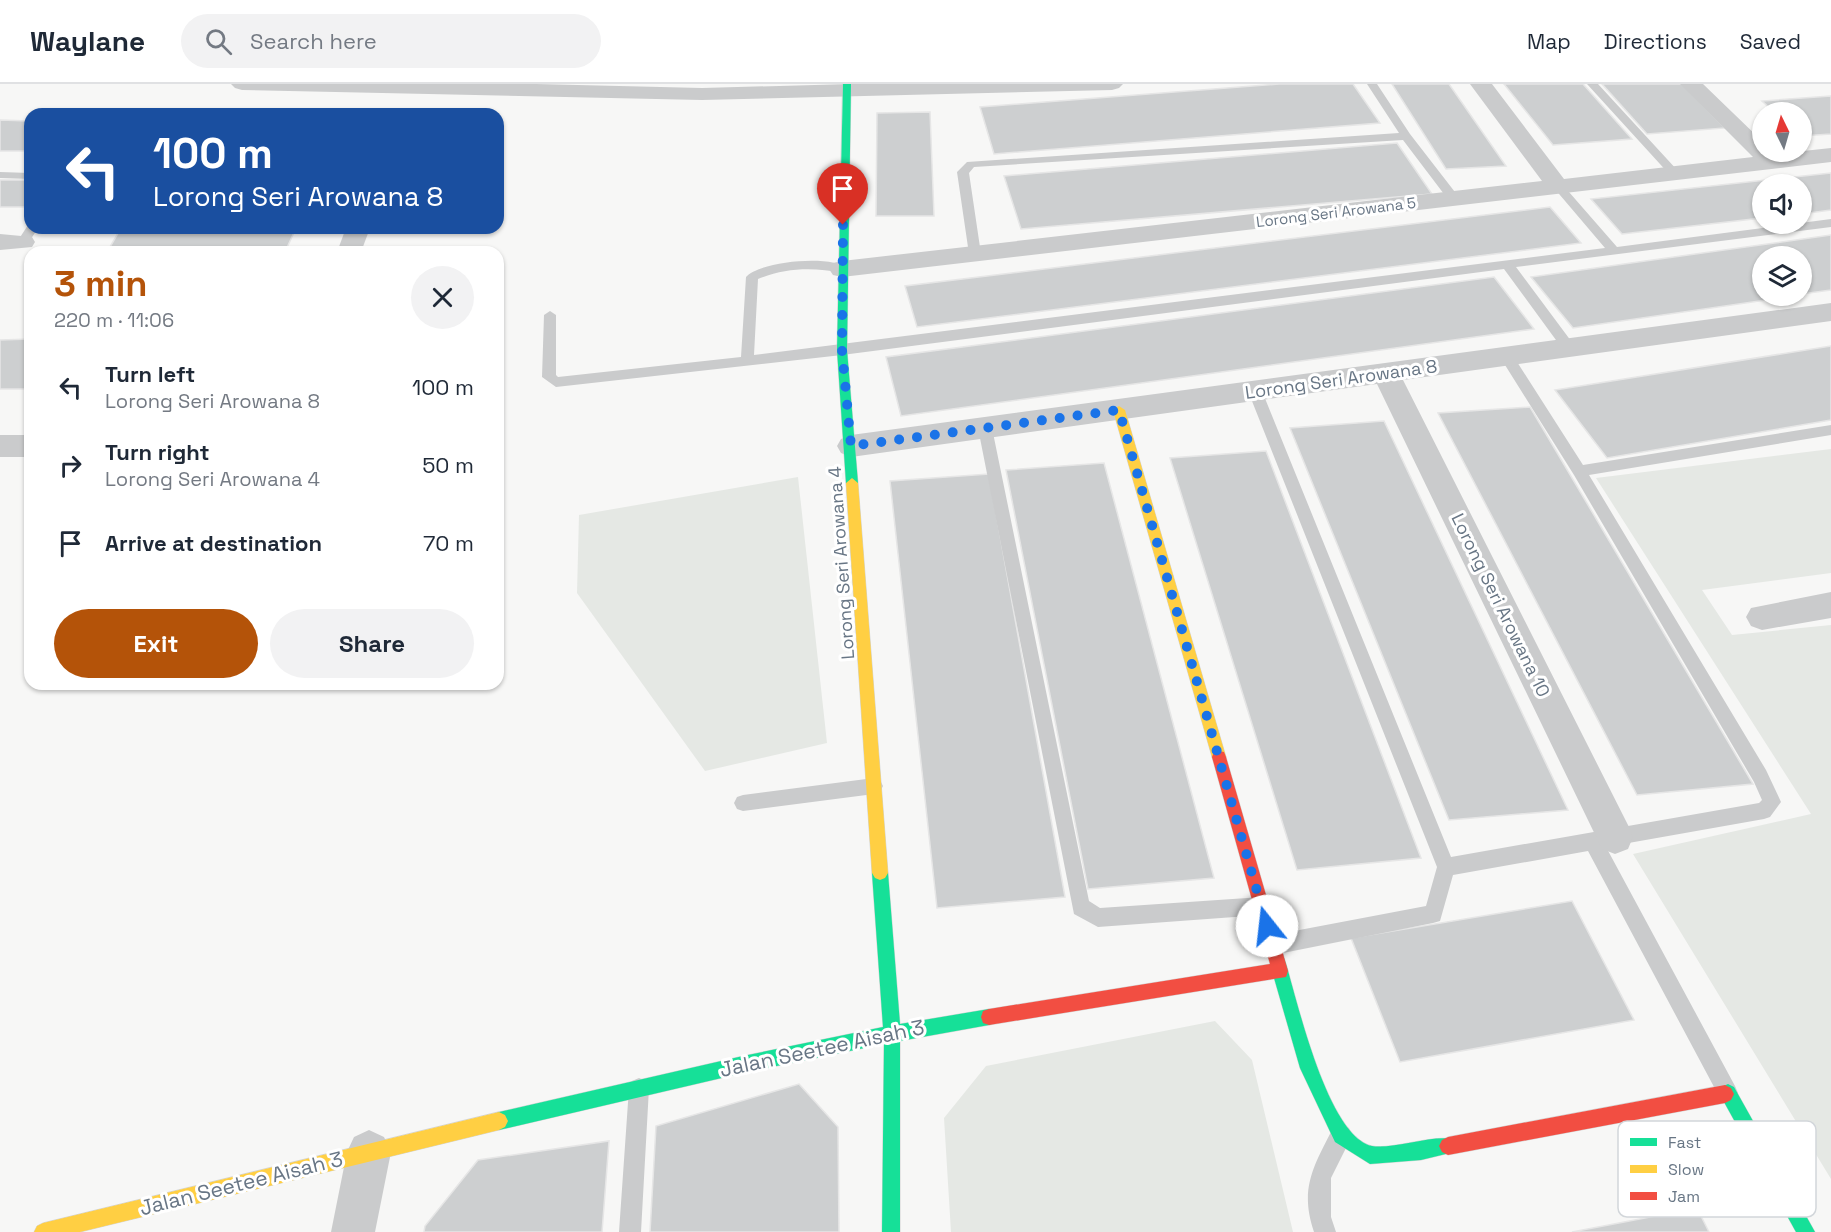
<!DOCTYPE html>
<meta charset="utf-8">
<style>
:root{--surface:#fff;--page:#f2f2f3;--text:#1f2937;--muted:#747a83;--line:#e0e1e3;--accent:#b45309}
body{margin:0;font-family:"Space Grotesk",sans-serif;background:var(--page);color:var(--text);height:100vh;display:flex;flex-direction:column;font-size:22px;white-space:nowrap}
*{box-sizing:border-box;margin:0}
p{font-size:20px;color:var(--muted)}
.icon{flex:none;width:33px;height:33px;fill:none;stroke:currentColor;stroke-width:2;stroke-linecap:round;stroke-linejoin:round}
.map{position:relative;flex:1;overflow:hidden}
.details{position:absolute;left:24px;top:162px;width:480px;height:444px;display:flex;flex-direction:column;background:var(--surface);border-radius:18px;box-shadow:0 2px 4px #0004}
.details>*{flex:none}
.banner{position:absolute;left:24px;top:24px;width:480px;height:126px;border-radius:18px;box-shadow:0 2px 4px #0004;background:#1a4fa0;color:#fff;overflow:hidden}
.needle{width:39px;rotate:355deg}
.controls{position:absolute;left:1752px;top:18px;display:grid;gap:12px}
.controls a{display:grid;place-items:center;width:60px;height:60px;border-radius:50%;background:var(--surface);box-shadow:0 2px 4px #0004;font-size:30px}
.pin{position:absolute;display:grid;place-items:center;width:51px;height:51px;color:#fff;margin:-62px -26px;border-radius:50% 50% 50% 0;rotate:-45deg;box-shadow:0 0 6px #0007}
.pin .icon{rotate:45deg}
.me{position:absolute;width:66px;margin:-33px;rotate:344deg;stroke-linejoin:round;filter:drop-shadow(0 0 4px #0008)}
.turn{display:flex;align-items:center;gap:21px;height:126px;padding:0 30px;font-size:27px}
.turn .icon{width:78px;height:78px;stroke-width:2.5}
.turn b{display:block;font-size:42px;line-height:51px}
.round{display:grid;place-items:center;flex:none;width:63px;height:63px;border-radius:32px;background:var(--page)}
.overview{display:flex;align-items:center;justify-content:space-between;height:102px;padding:0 30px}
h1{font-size:36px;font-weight:700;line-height:45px;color:var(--accent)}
.action{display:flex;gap:12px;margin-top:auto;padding:12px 30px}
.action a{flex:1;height:69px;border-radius:36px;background:var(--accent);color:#fff;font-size:24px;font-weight:700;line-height:69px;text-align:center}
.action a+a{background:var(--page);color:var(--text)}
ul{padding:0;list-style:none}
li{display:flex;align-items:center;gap:18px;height:78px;padding:0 30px}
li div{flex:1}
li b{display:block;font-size:22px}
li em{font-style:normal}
header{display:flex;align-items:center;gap:36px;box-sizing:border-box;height:84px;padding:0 30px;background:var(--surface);border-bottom:2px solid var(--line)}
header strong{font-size:28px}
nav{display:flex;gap:33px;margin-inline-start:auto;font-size:21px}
.search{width:420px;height:54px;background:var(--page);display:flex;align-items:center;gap:15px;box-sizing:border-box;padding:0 21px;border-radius:33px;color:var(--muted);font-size:22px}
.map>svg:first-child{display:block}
.green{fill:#e5e8e4}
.building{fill:#cdcfd0;stroke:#e6e6e6;stroke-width:1.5}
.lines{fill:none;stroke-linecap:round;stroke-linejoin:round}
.fast-casing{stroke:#d3d4d4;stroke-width:1}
.slow-casing{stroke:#d3d4d4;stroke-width:1}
.jam-casing{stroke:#d3d4d4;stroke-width:1}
.lane{fill:#cacbcc;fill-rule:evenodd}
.street{fill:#cacbcc;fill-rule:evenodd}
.fast{fill:#16e098;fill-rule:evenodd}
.slow{fill:#ffcf43;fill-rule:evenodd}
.jam{fill:#f24e42;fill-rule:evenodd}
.route{stroke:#1a73e8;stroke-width:10;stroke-dasharray:0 18}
.labels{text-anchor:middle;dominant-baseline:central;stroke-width:6;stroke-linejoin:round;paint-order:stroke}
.far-street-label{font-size:15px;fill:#687685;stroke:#fff}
.street-label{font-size:18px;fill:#687685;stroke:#fff}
.near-street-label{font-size:21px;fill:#687685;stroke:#fff}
.key{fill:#fff;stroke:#d2d6da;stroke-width:1.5}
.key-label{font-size:16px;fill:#687685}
</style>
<header>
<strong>Waylane</strong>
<div class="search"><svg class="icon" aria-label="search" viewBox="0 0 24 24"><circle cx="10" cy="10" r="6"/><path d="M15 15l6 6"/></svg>Search here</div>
<nav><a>Map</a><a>Directions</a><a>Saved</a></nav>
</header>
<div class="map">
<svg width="1831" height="1148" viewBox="0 0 1831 1148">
<rect width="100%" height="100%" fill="#f7f7f6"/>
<path class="green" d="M1831,365V489L1702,506L1732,551L1831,541V1095L1633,770L1811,730L1596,394Z
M798,393L827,659L705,687L577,509L579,431Z
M1215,937L1252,976L1293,1148H951L944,1034L986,982Z"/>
<path class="building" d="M1279,0H1353L1380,39L994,70L980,23Z
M1392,0H1449L1506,82L1446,85Z
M1504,0H1583L1632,55L1553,61Z
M1602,0H1682L1725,44L1647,50Z
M1831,12V50L1802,52V28H1774L1762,17Z
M930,28L934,132H876L877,29Z
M0,36L30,37V67H0Z
M1397,59L1432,110L1021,145L1004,92Z
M1831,89V126L1802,130V100H1762V134L1622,150L1591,115Z
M0,96H30V123H0Z
M1550,123L1581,159L917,243L905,202Z
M121,144H296L285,168H107Z
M1831,151V206L1802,210V172H1762V212H1793L1573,244L1531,193Z
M1494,193L1534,245L901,332L886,273Z
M30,255V305H0V256Z
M1831,262V336L1607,374L1555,306Z
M1530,323L1753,700L1637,711L1438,329Z
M1384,337L1568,726L1449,736L1290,344Z
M1266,367L1421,774L1297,786L1170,374Z
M1104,379L1214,794L1088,805L1006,386Z
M989,390L1065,813L937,824L890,397Z
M1572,817L1634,936L1400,978L1351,854Z
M799,1000L838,1043L839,1148H650L656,1042Z
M609,1057L602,1148H424L425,1142L478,1076Z
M1697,1124L1709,1148H1572Z"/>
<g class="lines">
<defs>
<path id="fast" d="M843,0H851L847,266L858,399L852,404L846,399L837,266Z
M880,782L885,784L888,789L900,940L989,925L995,927L997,933L995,939L989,941L900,957V1148H882L884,960L743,989L499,1046L493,1043L490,1037L493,1031L499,1028L743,972L883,943L872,789L875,784Z
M1278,872L1284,874L1286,880C1298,920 1328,1052 1372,1062C1392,1066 1438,1049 1454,1056L1457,1062L1454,1068L1421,1076L1370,1080L1335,1058L1300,984L1270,880L1272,874Z
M1728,1000L1734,1003L1815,1148H1796L1724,1018L1719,1016L1716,1010L1719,1004Z"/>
<path id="slow" d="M1119,322L1125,326L1226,673L1224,678L1219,679L1214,678L1212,673L1113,326Z
M852,394L858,399L888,789L885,794L880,796L875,794L872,789L846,399Z
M499,1028L505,1031L508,1037L505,1043L499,1046L80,1148H34L37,1142L43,1139Z"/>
<path id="jam" d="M1219,667L1224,668L1226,673L1288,887L1286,893L989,941L983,939L981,933L983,927L989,925L1270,880L1212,673L1214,668Z
M1725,1001L1731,1004L1734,1010L1731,1016L1725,1019L1448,1071L1442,1068L1439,1062L1442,1056L1448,1053Z"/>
</defs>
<use href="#fast" class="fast-casing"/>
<use href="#slow" class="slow-casing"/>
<use href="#jam" class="jam-casing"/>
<path class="lane" d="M1367,0H1377L1410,50L1458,112V118H1450L1403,56L974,83L969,89L981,170L975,174L969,170L957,88L967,78L1399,49Z
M1587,0H1598L1678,87V91H1670Z
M0,88L30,89V95L0,94Z
M1558,99L1562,100L1617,163L1831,135V143L1516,183L1574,261L1576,264L1569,269L1564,267L1504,185L842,271L556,303L542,293L544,231L550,227L556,231V291L558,293L741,273L746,193C760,177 833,170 848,185L842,189C813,183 785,184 758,195L754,271L1605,164L1554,104V100Z
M28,141H30V144H38L27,161H19L17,158Z
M1507,268L1512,270L1583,381L1831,341V351L1589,391L1766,686L1781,718L1770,733L1764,735L1606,763L1735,1002L1738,1009L1735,1016L1728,1019L1721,1016L1588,767L1453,791L1440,837L1433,839L1273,871L1266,868L1263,861L1266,854L1273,851L1426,822L1437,783L1248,307L1255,302L1262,307L1451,773L1759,719L1762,716L1754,698L1574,391L1500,273Z
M985,339L992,344L1089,817L1100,824L1262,813L1269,815L1272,822L1269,829L1262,831L1098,843L1074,830L978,344Z
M874,694L880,696L883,702L880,708L874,710L743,727L737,725L734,719L737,713L743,711Z
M639,994L646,997L649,1004L641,1148H619L629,1004L632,997Z
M1341,1041L1349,1044L1352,1052L1331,1094V1133L1336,1148H1314C1299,1104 1314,1082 1333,1044Z"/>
<path class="street" d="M231,0H536L702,4L850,0H1123L1119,4L1112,6L702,16L242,6L235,4Z
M1470,0H1492L1564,95L1753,73L1680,0H1703L1762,57V68H1773L1776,70L1831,64V78L842,193L833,191L829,185L833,179L842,177L1542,97Z
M346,144H370L361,168H337Z
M0,150L32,153L35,158L32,163L0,166Z
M1831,219V237L1403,296L1628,741L1633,753L1628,765L1615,770L1602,765L1377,300L851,373L841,369L837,362L841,355L851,351Z
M0,351H30V373H0Z
M1831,508V534L1762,546L1751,542L1746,533L1751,524Z
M369,1046L384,1053L391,1068L375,1148H331L347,1068L354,1053Z"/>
<use href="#fast" class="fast"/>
<use href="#slow" class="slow"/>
<use href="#jam" class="jam"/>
</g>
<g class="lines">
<path class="route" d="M843,141L842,266L851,362L1119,326L1267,842"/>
</g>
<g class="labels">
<g class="far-street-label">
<text transform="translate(1336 128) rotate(-7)">Lorong Seri Arowana 5</text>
</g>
<g class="street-label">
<text transform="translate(1341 295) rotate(-8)">Lorong Seri Arowana 8</text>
<text transform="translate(841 479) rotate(-94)">Lorong Seri Arowana 4</text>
<text transform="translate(1501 521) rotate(64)">Lorong Seri Arowana 10</text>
</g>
<g class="near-street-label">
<text transform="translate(822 964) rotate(-12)">Jalan Seetee Aisah 3</text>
<text transform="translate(241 1099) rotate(-14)">Jalan Seetee Aisah 3</text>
</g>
</g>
<rect x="1618" y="1037" width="198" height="96" rx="9" class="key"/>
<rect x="1630" y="1054" width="27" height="8" fill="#16e098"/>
<rect x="1630" y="1081" width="27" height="8" fill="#ffcf43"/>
<rect x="1630" y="1108" width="27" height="8" fill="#f24e42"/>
<g class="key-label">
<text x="1668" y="1064">Fast</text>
<text x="1668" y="1091">Slow</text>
<text x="1668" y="1118">Jam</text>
</g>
</svg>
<div class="controls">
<a><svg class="needle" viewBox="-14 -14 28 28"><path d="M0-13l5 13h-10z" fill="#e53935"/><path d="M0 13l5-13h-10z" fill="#747a83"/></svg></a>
<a><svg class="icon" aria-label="sound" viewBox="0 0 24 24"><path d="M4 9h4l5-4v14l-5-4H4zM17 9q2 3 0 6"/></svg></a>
<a><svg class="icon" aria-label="layers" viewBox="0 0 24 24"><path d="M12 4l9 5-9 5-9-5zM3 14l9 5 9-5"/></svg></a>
</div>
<div class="pin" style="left:843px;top:141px;background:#d93025"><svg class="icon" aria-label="arrive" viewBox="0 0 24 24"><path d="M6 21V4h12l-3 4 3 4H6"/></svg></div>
<svg class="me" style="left:1267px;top:842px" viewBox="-20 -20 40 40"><circle r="19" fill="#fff"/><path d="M0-13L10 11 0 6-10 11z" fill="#1a73e8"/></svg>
<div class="banner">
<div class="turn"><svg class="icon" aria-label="left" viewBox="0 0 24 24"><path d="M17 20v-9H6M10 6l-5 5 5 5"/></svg><div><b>100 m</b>Lorong Seri Arowana 8</div></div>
</div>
<section class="details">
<div class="overview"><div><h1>3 min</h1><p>220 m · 11:06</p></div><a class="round"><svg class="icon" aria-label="close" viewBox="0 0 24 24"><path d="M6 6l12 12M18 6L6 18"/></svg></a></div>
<ul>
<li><svg class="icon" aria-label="left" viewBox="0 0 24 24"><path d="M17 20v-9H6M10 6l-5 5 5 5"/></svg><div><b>Turn left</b><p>Lorong Seri Arowana 8</p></div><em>100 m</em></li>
<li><svg class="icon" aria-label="right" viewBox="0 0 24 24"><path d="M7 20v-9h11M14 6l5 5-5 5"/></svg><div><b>Turn right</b><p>Lorong Seri Arowana 4</p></div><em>50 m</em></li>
<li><svg class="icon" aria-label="arrive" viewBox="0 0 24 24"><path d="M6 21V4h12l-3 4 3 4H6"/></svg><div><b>Arrive at destination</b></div><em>70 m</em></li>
</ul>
<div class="action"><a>Exit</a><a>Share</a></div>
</section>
</div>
